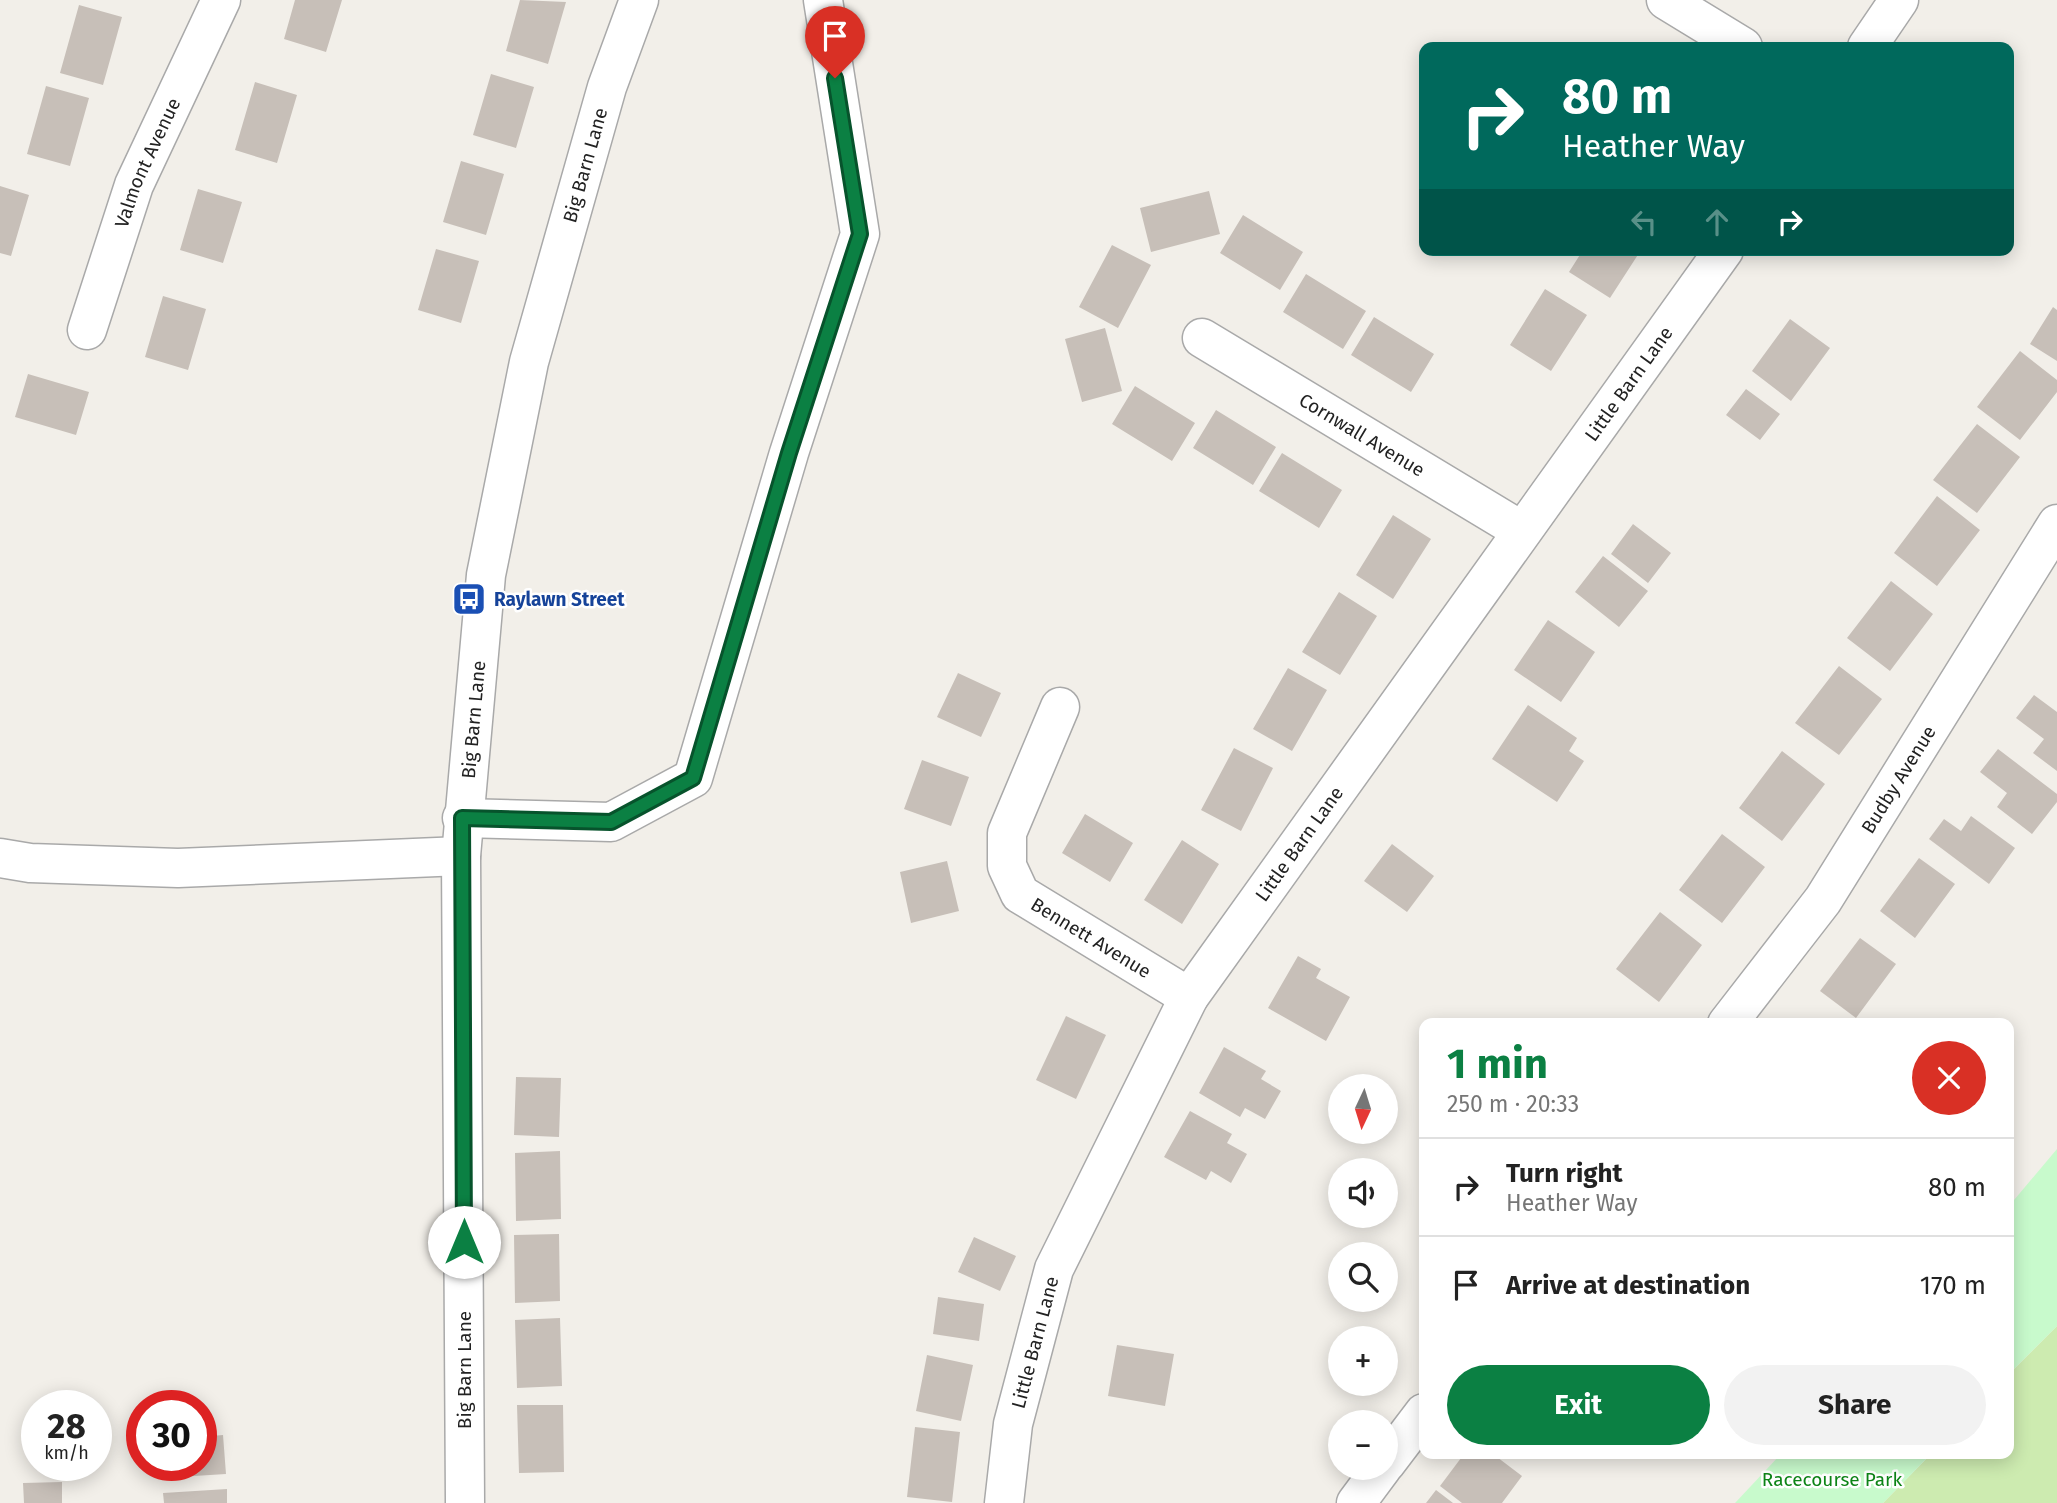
<!DOCTYPE html>
<meta charset="utf-8">
<style>
:root{--surface:#fff;--page:#f2f2f2;--text:#222;--muted:#767676;--line:#e0e0e0;--accent:#0b8043}
body{margin:0;font-family:"Fira Sans",sans-serif;background:var(--page);color:var(--text);height:100vh;display:flex;flex-direction:column;font-size:26px;white-space:nowrap}
*{box-sizing:border-box;margin:0}
p{font-size:23px;color:var(--muted)}
.icon{flex:none;width:38px;height:38px;fill:none;stroke:currentColor;stroke-width:2;stroke-linecap:round;stroke-linejoin:round}
.map{position:relative;flex:1;overflow:hidden}
.side{position:absolute;left:1419px;top:1018px;width:595px;height:441px;display:flex;flex-direction:column;background:var(--surface);border-radius:14px;box-shadow:0 4px 18px #0003}
.side>*{flex:none}
.hud{position:absolute;left:1419px;top:42px;width:595px;height:214px;border-radius:14px;box-shadow:0 4px 18px #0003;background:#00695c;color:#fff;overflow:hidden}
.needle{width:46px;rotate:184deg}
.fabs{position:absolute;left:1328px;top:1074px;display:grid;gap:14px}
.fabs a{display:grid;place-items:center;width:70px;height:70px;border-radius:50%;background:var(--surface);box-shadow:0 4px 18px #0003;font-size:35px}
.speed{position:absolute;left:21px;top:1390px;display:flex;gap:14px;font-size:35px;font-weight:700;text-align:center}
.speed>*{display:grid;place-content:center;width:91px;height:91px;border-radius:50%;background:var(--surface);box-shadow:0 4px 18px #0003;line-height:1}
.speed small{font-size:18px;font-weight:400}
.speed .limit{border:10px solid #d22;background:#fff;color:#111}
.pin{position:absolute;display:grid;place-items:center;width:60px;height:60px;color:#fff;margin:-72px -30px;border-radius:50% 50% 50% 0;rotate:-45deg;box-shadow:0 0 7px #0007}
.pin .icon{rotate:45deg}
.me{position:absolute;width:77px;margin:-38px;rotate:0deg;stroke-linejoin:round;filter:drop-shadow(0 0 5px #0008)}
.turn{display:flex;align-items:center;gap:24px;height:147px;padding:0 28px;font-size:32px}
.turn .icon{width:91px;height:91px;stroke-width:2.5}
.turn b{display:block;font-size:49px;line-height:60px}
.lanes{display:flex;align-items:center;height:66px;padding:0 28px;background:#0003;justify-content:center;gap:35px;direction:ltr}
.lanes .off{opacity:.35}
.round{display:grid;place-items:center;flex:none;width:74px;height:74px;border-radius:37px;background:var(--page)}
.head{display:flex;align-items:center;justify-content:space-between;height:119px;padding:0 28px}
h1{font-size:42px;font-weight:700;line-height:52px;color:var(--accent)}
.cta{display:flex;gap:14px;margin-top:auto;padding:14px 28px}
.cta a{flex:1;height:80px;border-radius:42px;background:var(--accent);color:#fff;font-size:28px;font-weight:700;line-height:80px;text-align:center}
.cta a+a{background:var(--page);color:var(--text)}
ul{padding:0;list-style:none}
li{display:flex;align-items:center;gap:21px;height:98px;padding:0 28px;border-top:2px solid var(--line)}
li div{flex:1}
li b{display:block;font-size:26px}
li em{font-style:normal}
.map>svg:first-child{display:block}
.grass{fill:#cdebb0}
.park{fill:#c8facc}
.building{fill:#c7bfb8}
.lines{fill:none;stroke-linecap:round;stroke-linejoin:round}
.street-casing{stroke:#a9a9a9;stroke-width:41}
.street{stroke:#fff;stroke-width:38}
.route-casing{stroke:#07532c;stroke-width:18}
.route{stroke:#0b8043;stroke-width:12}
.labels{text-anchor:middle;dominant-baseline:central;stroke-width:5;stroke-linejoin:round;paint-order:stroke}
.street-label{font-size:19px;fill:#222;stroke:#fff}
.transit-label{font-size:19px;font-weight:bold;fill:#164399;stroke:#fff;text-anchor:start}
.park-label{font-size:19px;fill:#0c8416;stroke:#fff}
</style>
<div class="map">
<svg width="2057" height="1503" viewBox="0 0 2057 1503">
<rect width="100%" height="100%" fill="#f2efe9"/>
<path class="grass" d="M2057,1326V1503H1883L1931,1454H2009V1374Z"/>
<path class="park" d="M2057,1149V1326L2009,1374V1206Z
M1781,1454H1931L1883,1503H1735Z"/>
<path class="building" d="M295,0H342L326,52L284,39Z
M520,0L566,2L548,64L506,51Z
M79,5L122,17L103,85L60,73Z
M491,74L534,87L516,148L473,135Z
M255,82L297,95L277,163L235,150Z
M46,86L89,98L70,166L27,154Z
M461,161L504,174L486,235L443,222Z
M0,186L29,195L11,256L0,253Z
M198,189L242,202L223,263L180,250Z
M1209,191L1220,234L1151,252L1140,208Z
M1243,215L1303,252L1280,290L1220,253Z
M1112,245L1151,265L1118,328L1079,307Z
M436,249L479,261L461,323L418,310Z
M1583,250H1641L1610,298L1569,272Z
M1306,274L1366,311L1343,349L1283,312Z
M1545,289L1587,315L1551,371L1510,345Z
M163,296L206,309L188,370L145,357Z
M2053,307L2057,310V361L2030,344Z
M1374,317L1434,354L1411,392L1351,355Z
M1790,319L1830,348L1791,401L1752,371Z
M1105,328L1122,391L1082,402L1065,339Z
M2020,351L2057,380V392L2020,440L1977,407Z
M28,374L89,392L76,435L15,417Z
M1135,386L1195,423L1172,461L1112,424Z
M1746,389L1780,414L1760,440L1726,415Z
M1216,410L1276,447L1253,485L1193,448Z
M1977,424L2020,457L1977,513L1933,480Z
M1282,453L1342,490L1319,528L1259,491Z
M1937,496L1980,530L1937,586L1894,553Z
M1393,515L1431,539L1393,599L1356,575Z
M1633,524L1671,553L1648,583L1611,554Z
M1603,556L1648,591L1619,627L1575,592Z
M1891,581L1933,614L1890,671L1847,638Z
M1339,592L1377,616L1340,675L1302,652Z
M1548,620L1595,652L1561,702L1514,670Z
M1839,666L1882,699L1839,755L1795,723Z
M1288,668L1327,690L1292,751L1253,729Z
M958,673L1001,693L981,737L937,717Z
M2034,695L2057,712V771L2033,753L2044,739L2016,718Z
M1528,705L1577,738L1569,751L1584,761L1557,802L1492,759Z
M1234,748L1273,768L1241,831L1201,810Z
M1998,749L2057,794V802L2032,834L1997,807L2007,793L1980,772Z
M1782,751L1825,784L1782,841L1739,808Z
M922,760L969,777L951,826L904,809Z
M1085,814L1133,843L1110,882L1062,853Z
M1971,816L2015,848L1989,884L1929,839L1944,819L1961,831Z
M1722,834L1765,867L1722,923L1679,890Z
M1182,840L1219,864L1182,924L1144,900Z
M1392,844L1434,876L1407,912L1364,881Z
M1919,858L1955,884L1915,938L1880,911Z
M947,861L959,911L911,923L900,872Z
M1660,912L1702,945L1659,1002L1616,969Z
M1860,938L1896,964L1856,1018L1820,991Z
M1298,956L1321,969L1316,978L1350,997L1326,1041L1268,1008Z
M1066,1016L1106,1035L1076,1099L1036,1080Z
M1224,1047L1266,1071L1261,1079L1281,1091L1265,1119L1245,1108L1240,1117L1199,1093Z
M516,1077L561,1078L559,1137L514,1135Z
M1190,1111L1232,1134L1227,1143L1247,1154L1231,1183L1211,1171L1206,1180L1164,1157Z
M560,1151L561,1219L516,1221L515,1153Z
M559,1234L560,1301L515,1303L514,1235Z
M974,1237L1016,1256L1000,1291L958,1272Z
M938,1297L984,1304L979,1341L933,1334Z
M560,1318L562,1386L517,1388L515,1320Z
M1117,1345L1174,1354L1165,1406L1108,1396Z
M927,1355L973,1365L961,1421L916,1411Z
M517,1405H563L564,1472L519,1473Z
M915,1427L960,1432L952,1502L907,1497Z
M223,1435L226,1474L162,1478L161,1465H201V1437Z
M1464,1454H1493L1522,1476L1502,1503H1462L1440,1486Z
M62,1482V1503H24L23,1483Z
M227,1489V1503H164L163,1493Z
M1436,1490L1453,1503H1426Z"/>
<g class="lines">
<defs>
<g id="street">
<path d="M1666,0L1743,47"/>
<path d="M1867,47L1899,0"/>
<path id="s1" d="M87,330L134,185L221,0"/>
<path id="s2" d="M1202,338L1522,531"/>
<path id="s3" d="M1060,707L1007,833V866L1020,894L1189,997"/>
<path d="M462,818L611,822L693,778L789,453L860,234L823,0"/>
<path d="M0,858L30,863L178,868L461,856"/>
<path id="s4" d="M1727,1024L1823,900L2057,524"/>
<path d="M1386,1463L1424,1413"/>
<path id="s5" d="M465,1503L461,856L486,575L529,362L607,87L639,0"/>
<path id="s6" d="M1004,1503L1013,1424L1054,1269L1189,997L1724,250"/>
<path d="M1356,1503L1382,1468"/>
</g>
</defs>
<use href="#street" class="street-casing"/>
<use href="#street" class="street"/>
</g>
<g class="lines">
<defs>
<path id="route" d="M464,1242L462,818L611,822L693,778L789,453L860,234L835,78"/>
</defs>
<use href="#route" class="route-casing"/>
<use href="#route" class="route"/>
</g>
<defs>
<symbol id="bus-square" viewBox="-11 -11 22 22"><rect x="-9" y="-9" width="18" height="18" rx="4" fill="#1a4fb4" stroke="#fff"/><path d="M-5-6H5V4H4V6H2V4H-2V6H-4V4H-5ZM-3.5-4V0h7V-4ZM-3.5 1.2v1.5H-2V1.2ZM2 1.2v1.5H3.5V1.2Z" fill="#fff"/></symbol>
</defs>
<g fill-rule="evenodd">
<use href="#bus-square" x="450" y="580" width="38" height="38"/>
</g>
<g class="labels">
<g class="street-label">
<text stroke="none"><textPath href="#s1" startOffset="178">Valmont Avenue</textPath></text>
<text stroke="none"><textPath href="#s5" startOffset="1351">Big Barn Lane</textPath></text>
<text stroke="none"><textPath href="#s6" startOffset="1298">Little Barn Lane</textPath></text>
<text stroke="none"><textPath href="#s2" startOffset="187">Cornwall Avenue</textPath></text>
<text stroke="none"><textPath href="#s5" startOffset="784">Big Barn Lane</textPath></text>
<text stroke="none"><textPath href="#s4" startOffset="299">Budby Avenue</textPath></text>
<text stroke="none"><textPath href="#s6" startOffset="732">Little Barn Lane</textPath></text>
<text stroke="none"><textPath href="#s3" startOffset="284">Bennett Avenue</textPath></text>
<text stroke="none"><textPath href="#s6" startOffset="164">Little Barn Lane</textPath></text>
<text transform="translate(464 1370) rotate(-90)">Big Barn Lane</text>
</g>
<g class="transit-label">
<text x="494" y="599">Raylawn Street</text>
</g>
<g class="park-label">
<text x="1832" y="1479">Racecourse Park</text>
</g>
</g>
</svg>
<div class="fabs">
<a><svg class="needle" viewBox="-14 -14 28 28"><path d="M0-13l5 13h-10z" fill="#e53935"/><path d="M0 13l5-13h-10z" fill="#767676"/></svg></a>
<a><svg class="icon" aria-label="sound" viewBox="0 0 24 24"><path d="M4 9h4l5-4v14l-5-4H4zM17 9q2 3 0 6"/></svg></a>
<a><svg class="icon" aria-label="search" viewBox="0 0 24 24"><circle cx="10" cy="10" r="6"/><path d="M15 15l6 6"/></svg></a>
<a>+</a>
<a>−</a>
</div>
<div class="speed"><div>28<small>km/h</small></div><div class="limit">30</div></div>
<div class="pin" style="left:835px;top:78px;background:#d93025"><svg class="icon" aria-label="arrive" viewBox="0 0 24 24"><path d="M6 21V4h12l-3 4 3 4H6"/></svg></div>
<svg class="me" style="left:464px;top:1242px" viewBox="-20 -20 40 40"><circle r="19" fill="#fff"/><path d="M0-13L10 11 0 6-10 11z" fill="#0b8043"/></svg>
<div class="hud">
<div class="turn"><svg class="icon" aria-label="right" viewBox="0 0 24 24"><path d="M7 20v-9h11M14 6l5 5-5 5"/></svg><div><b>80 m</b>Heather Way</div></div>
<div class="lanes"><svg class="icon off" aria-label="left" viewBox="0 0 24 24"><path d="M17 20v-9H6M10 6l-5 5 5 5"/></svg><svg class="icon off" aria-label="ahead" viewBox="0 0 24 24"><path d="M12 20V5M6 11l6-6 6 6"/></svg><svg class="icon" aria-label="right" viewBox="0 0 24 24"><path d="M7 20v-9h11M14 6l5 5-5 5"/></svg></div>
</div>
<section class="side">
<div class="head"><div><h1>1 min</h1><p>250 m · 20:33</p></div><a class="round" style="background:#d93025;color:#fff"><svg class="icon" aria-label="close" viewBox="0 0 24 24"><path d="M6 6l12 12M18 6L6 18"/></svg></a></div>
<ul>
<li><svg class="icon" aria-label="right" viewBox="0 0 24 24"><path d="M7 20v-9h11M14 6l5 5-5 5"/></svg><div><b>Turn right</b><p>Heather Way</p></div><em>80 m</em></li>
<li><svg class="icon" aria-label="arrive" viewBox="0 0 24 24"><path d="M6 21V4h12l-3 4 3 4H6"/></svg><div><b>Arrive at destination</b></div><em>170 m</em></li>
</ul>
<div class="cta"><a>Exit</a><a>Share</a></div>
</section>
</div>
